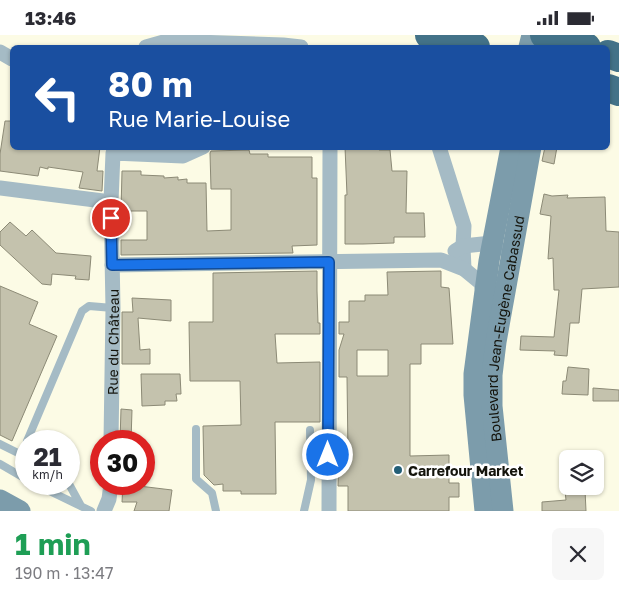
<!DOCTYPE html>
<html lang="fr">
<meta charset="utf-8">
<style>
:root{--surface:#fff;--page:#f7f7f7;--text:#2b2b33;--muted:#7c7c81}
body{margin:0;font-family:"Golos Text",sans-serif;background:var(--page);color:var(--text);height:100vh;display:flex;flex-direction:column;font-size:19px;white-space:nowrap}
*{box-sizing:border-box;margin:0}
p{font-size:16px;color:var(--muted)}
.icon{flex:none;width:28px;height:28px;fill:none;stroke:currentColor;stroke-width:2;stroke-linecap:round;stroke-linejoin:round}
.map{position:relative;height:476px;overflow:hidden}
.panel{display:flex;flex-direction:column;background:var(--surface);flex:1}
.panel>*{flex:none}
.hud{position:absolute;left:10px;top:10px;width:600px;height:105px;border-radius:8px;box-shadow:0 1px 4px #0004;background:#1a4fa0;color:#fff;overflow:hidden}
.tools{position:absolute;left:559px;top:415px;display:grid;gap:10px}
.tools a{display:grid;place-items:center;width:45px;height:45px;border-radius:8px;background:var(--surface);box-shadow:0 1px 4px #0004;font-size:25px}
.speed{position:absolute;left:15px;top:395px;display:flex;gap:10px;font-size:25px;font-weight:700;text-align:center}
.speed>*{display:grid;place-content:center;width:65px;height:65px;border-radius:50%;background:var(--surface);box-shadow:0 1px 4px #0004;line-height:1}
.speed small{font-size:12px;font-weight:400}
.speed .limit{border:8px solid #d22;background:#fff;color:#111}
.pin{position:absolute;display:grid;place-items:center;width:42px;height:42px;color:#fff;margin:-21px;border:2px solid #fff;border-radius:50%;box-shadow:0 1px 5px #0007}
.me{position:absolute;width:55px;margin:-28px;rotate:0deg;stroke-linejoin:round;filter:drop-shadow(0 0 4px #0008)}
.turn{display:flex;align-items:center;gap:18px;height:105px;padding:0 15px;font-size:22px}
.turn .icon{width:65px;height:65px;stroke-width:2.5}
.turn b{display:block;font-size:35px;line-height:42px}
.round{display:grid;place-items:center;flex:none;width:52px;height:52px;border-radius:8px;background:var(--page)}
.head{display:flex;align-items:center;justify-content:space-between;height:85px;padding:0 15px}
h1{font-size:30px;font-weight:700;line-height:38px;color:#1e9e55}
.status{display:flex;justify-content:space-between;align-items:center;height:35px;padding:0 25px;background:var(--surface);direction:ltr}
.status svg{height:14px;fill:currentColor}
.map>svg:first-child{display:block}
.building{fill:#c4c2ad;stroke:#8c8a76;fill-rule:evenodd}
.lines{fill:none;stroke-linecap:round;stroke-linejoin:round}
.lane{stroke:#a5bbc5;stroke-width:8}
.street{stroke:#a5bbc5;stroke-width:15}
.secondary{stroke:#7c9cab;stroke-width:21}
.highway{stroke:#437288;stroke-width:28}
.highway-bridge{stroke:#437288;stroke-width:28}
.route-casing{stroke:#114b97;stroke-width:12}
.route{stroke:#1a73e8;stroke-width:9}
.poi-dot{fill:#245f77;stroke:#fff;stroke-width:2}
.labels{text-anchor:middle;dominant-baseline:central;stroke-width:5;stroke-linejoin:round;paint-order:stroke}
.street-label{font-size:14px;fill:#14140c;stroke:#fff}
.poi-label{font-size:14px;font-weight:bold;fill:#14140c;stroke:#fff;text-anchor:start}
</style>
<div class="status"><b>13:46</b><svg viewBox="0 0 49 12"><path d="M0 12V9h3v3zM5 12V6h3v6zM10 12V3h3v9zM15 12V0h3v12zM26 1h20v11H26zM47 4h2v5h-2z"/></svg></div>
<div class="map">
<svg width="619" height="476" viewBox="0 0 619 476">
<rect width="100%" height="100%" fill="#fcfbe5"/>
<path class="building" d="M5,86H12V112H100L97,136H103L102,156L79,153L83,137L48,132V134L40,132L38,141L0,136V119Z
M345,112H379V115H390L392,136H407L406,178H424L425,202H394V208L363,209H345V160H347Z
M545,112H557L554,129L542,126Z
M249,115L250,119H268V122H312V143H317V210L292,211L293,218L121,220V205H147V176H121L122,136H141V140L164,141V143L178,142V145L187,144V148H206L207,196L231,195V154H211L210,118L211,116Z
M544,159L552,161L568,160L567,163L605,162L606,196L619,197V252L582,254L579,288H570L567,321L554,320L555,316L520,315L521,301L554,302L559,255H554L553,223L548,224L551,181L540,179Z
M10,187L26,201L32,195L56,218L91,221L89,245L75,244L76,241L52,239L51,250L42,249L0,210V197Z
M317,236V256L318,288H320V299H275L277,328L320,327V387H275L276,459H241V456H223V449L214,450L204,440L203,391L241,390L240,346H190L189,287H213V238Z
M441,236V252L449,253L453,309H421V329H410V421L449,420V448H459V462H449V476H348V451H338L339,419H348L347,342H339V315L344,299H339V287H349V266H365V260H388L387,237ZM357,315H388V341H357Z
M0,251L38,267L29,289L57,301L12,406L0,400Z
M132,263L171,265V286L138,283L140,315L150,314V329H122V277H133Z
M568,332L589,334L588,360L562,359L563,346H566Z
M141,339H180L181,359H176L177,366H165V370L142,371Z
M593,353L619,355V366H593Z
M121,374L132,375L131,406H120Z
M123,449H139V451L172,455L169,476H134L137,467H122Z
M585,455L586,476H542V467L566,465L565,456Z"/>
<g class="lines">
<path class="lane" d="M196,394V444L212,458L216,476
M27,406L82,276L89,271L113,273
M0,409L26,422
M0,429L26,444
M35,449L91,476
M69,449L81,471
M304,476L311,445L310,395"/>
<g class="street">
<path d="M146,12L167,6L283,10L301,12"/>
<path d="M0,17L12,24"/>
<path d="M439,112L464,191L463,211L464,234"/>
<path d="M0,153L111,167"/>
<path d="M455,216L463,211L492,208L497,214"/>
<path d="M112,230L441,225L464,234L481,248L484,261"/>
<path id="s1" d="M111,406L113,273L111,167L113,118L183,121L203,112"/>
<path d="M104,476L109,464L111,449"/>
<path d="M329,476L330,112"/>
</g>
<g class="secondary">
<path d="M529,12L532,0"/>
<path d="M0,465L20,476"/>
<path d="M485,476L474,360V339L489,226L511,112"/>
<path id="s2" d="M503,476L492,371V340L496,307L531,112"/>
</g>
<path class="highway" d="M429,0L476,12
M608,19L619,23
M608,53L619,57"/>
<path class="highway-bridge" d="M544,0L587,12"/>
</g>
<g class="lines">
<defs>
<path id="route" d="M111,183L112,230L329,227L328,420"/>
</defs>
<use href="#route" class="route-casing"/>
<use href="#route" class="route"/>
</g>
<circle class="poi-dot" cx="398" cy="435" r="5"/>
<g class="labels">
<g class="street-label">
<text stroke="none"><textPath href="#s2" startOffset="184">Boulevard Jean-Eugène Cabassud</textPath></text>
<text stroke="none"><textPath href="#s1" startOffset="99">Rue du Château</textPath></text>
</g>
<g class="poi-label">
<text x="408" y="435">Carrefour Market</text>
</g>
</g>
</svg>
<div class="tools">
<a><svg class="icon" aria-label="layers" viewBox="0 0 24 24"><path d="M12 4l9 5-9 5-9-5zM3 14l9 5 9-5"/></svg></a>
</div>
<div class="speed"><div>21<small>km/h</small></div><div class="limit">30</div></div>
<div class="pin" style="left:111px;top:183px;background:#d93025"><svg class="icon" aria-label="arrive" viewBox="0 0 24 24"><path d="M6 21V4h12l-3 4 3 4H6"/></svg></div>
<svg class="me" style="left:328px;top:420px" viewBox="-20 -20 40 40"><circle r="17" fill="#1a73e8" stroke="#fff" stroke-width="3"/><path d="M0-11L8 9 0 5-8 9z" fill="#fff"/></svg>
<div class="hud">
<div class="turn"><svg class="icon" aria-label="left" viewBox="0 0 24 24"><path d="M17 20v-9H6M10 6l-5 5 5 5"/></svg><div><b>80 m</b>Rue Marie-Louise</div></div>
</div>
</div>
<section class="panel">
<div class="head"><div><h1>1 min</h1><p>190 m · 13:47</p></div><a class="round"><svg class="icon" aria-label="close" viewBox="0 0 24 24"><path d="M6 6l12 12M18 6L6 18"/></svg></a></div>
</section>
